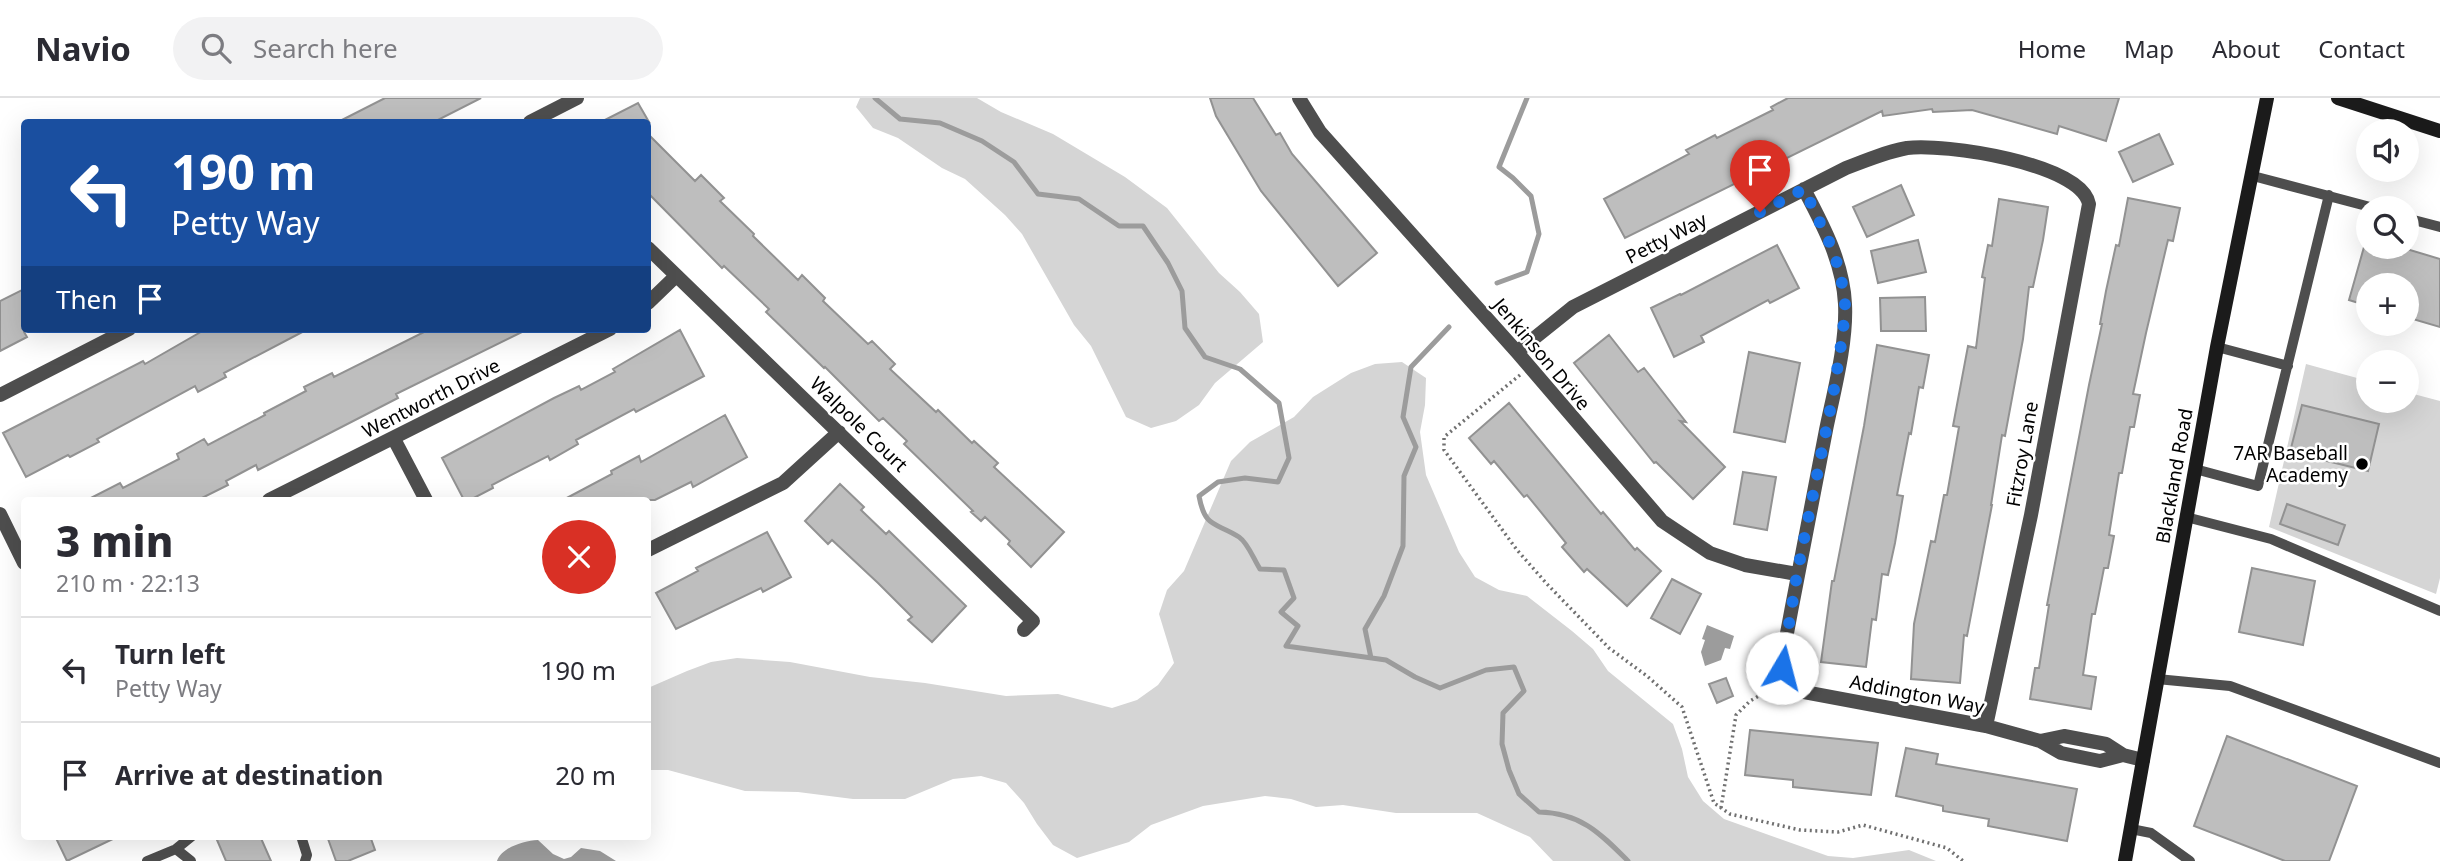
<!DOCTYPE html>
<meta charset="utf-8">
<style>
:root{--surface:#fff;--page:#f2f2f3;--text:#2b2b33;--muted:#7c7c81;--line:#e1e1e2}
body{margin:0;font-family:"Noto Sans",sans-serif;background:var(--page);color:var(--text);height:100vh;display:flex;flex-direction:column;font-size:26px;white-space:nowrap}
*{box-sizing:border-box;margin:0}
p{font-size:23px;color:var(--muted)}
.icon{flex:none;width:38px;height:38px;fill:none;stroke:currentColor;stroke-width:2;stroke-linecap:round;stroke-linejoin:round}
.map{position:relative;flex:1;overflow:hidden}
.sheet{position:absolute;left:21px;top:399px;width:630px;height:343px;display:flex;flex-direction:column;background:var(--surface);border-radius:7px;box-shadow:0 7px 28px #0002}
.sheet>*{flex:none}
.banner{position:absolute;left:21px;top:21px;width:630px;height:214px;border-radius:7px;box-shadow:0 7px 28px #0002;background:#1a4fa0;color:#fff;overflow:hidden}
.tools{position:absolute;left:2356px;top:21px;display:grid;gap:14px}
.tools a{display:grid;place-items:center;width:63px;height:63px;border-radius:50%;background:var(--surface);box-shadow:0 7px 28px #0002;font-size:35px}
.pin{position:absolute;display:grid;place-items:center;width:60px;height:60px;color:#fff;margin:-72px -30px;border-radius:50% 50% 50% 0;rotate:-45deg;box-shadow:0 0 7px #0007}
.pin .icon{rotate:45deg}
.me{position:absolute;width:77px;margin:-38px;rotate:8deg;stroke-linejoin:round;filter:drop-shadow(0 0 5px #0008)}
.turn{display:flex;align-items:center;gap:24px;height:147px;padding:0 35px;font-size:32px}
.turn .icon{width:91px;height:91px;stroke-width:2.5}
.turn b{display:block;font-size:49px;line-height:60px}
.then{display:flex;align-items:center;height:66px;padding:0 35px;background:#0003;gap:14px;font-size:26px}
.round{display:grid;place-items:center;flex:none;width:74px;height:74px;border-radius:37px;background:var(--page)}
.overview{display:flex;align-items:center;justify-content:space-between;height:119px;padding:0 35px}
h1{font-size:42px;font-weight:800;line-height:52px}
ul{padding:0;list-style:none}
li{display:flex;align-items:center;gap:21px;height:105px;padding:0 35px;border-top:2px solid var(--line)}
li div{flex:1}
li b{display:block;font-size:26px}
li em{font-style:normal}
header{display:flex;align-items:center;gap:42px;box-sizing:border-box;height:98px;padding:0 35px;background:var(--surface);border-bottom:2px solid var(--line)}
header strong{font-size:33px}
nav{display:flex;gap:38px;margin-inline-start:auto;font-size:24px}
.search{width:490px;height:63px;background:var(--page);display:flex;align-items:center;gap:18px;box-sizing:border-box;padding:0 24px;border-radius:38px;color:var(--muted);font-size:26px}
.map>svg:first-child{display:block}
.green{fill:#d5d5d5}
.water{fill:#9c9c9c}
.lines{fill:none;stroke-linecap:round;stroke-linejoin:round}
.stream{stroke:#9c9c9c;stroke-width:5}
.building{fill:#bebebe;stroke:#929292;stroke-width:2}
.path{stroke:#707070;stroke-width:3.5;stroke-dasharray:2 3.5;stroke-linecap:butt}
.lane{stroke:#4e4e4e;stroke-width:10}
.street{stroke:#4e4e4e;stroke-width:14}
.secondary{stroke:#1b1b1b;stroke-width:14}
.route{stroke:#1a73e8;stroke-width:12;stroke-dasharray:0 21.6}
.poi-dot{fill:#000;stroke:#fff;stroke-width:2.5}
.labels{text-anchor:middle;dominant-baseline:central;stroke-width:5;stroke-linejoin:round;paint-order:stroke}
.street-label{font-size:19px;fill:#000;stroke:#fff}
.poi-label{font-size:19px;fill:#000;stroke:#fff;text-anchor:end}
</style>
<header>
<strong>Navio</strong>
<div class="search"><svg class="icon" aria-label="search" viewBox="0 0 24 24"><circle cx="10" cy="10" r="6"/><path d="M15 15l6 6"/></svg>Search here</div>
<nav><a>Home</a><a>Map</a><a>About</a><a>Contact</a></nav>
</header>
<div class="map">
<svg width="2440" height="763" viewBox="0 0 2440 763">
<rect width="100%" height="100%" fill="#fff"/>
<path class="green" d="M860,0H977L1001,14L1053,36L1125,79L1167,110L1219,175L1240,194L1259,216L1263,244L1215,285L1199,307L1176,323L1151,330L1126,319L1091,248L1074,227L1022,136L1005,117L965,81L942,70L898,40L873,30L856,9Z
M1402,264L1426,280L1425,307L1420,334L1426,377L1459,454L1475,479L1499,492L1527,498L1572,533L1593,551L1608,573L1673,626L1682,651L1688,679L1703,703L1724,721L1828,758L1853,760L1909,752L1936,763H1553L1530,739L1477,715H1396L1343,707L1316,709L1291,701L1265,698L1203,708L1151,727L1129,744L1077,760L1053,747L1037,726L1024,705L1006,685L981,678L953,681L905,701H853L798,694L745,693L668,672H648V590L687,573L711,564L737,560L790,564L870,579L925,585L1006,598L1058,596L1112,610L1137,602L1158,587L1174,565L1159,516L1167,492L1184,473L1231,363L1250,344L1294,319L1313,299L1351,275L1375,266Z
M2306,266L2368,283V303H2406V294L2440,303V480L2436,496L2269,429Z"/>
<path class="water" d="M1707,527L1734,538L1730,551L1725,550L1721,562L1705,568L1701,554L1705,542L1702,541Z
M538,742L553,756L564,761L571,759L581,750L600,753L616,763H497C502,749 524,743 538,742Z"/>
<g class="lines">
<path class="stream" d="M875,0L900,21L940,25L982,43L1014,64L1038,96L1079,101L1119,128H1143L1168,165L1182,193L1185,230L1205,259L1240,271L1279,305L1289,360L1278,384L1245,380L1218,384L1199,398C1205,431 1216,424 1239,439C1248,445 1254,462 1260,471L1284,472L1294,500L1281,514L1298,528L1286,548L1386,562L1415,579L1440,590L1486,572L1514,569L1524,593L1503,615L1502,646L1509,672L1519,696L1539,714C1581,715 1600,735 1628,763
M1497,185L1527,174L1539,136L1531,98L1513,80L1499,69L1527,0
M1371,560L1365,531L1384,498L1403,448L1404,378L1416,349L1403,319L1411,269L1449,229"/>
</g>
<path class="building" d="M385,0H481L434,24H338Z
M1210,0H1253L1276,37L1280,35L1292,56L1377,155L1338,188L1261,93L1216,18Z
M1788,0H2119L2106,43L2059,28L2057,36L1972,12L1933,14L1932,11L1883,18L1882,13L1625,140L1604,101L1689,56L1686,52L1715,37L1717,40L1773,12L1771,9Z
M638,5L649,24H601Z
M648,36L695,83L701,77L724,100L720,103L754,136L753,138L798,182L802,177L825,200L823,203L868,246L872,243L895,266L890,271L936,314L938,312L972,345L974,343L998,365L994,369L1064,434L1031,469L1008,446L1010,443L985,419L981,423L971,414L973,413L904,346L907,343L883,320L879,323L825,269L824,270L766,214L769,211L724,168L722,170L648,95Z
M2159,36L2173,66L2133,84L2119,54Z
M1901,87L1914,117L1867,139L1853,109Z
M2128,100L2180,110L2173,143L2168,142L2146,235L2133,296L2140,297L2134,329H2130L2122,375H2119L2109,437L2114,438L2108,470H2104L2095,516H2092L2083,577L2096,579L2091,611L2030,601L2035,570H2039L2049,507H2047L2089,287L2102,226H2100L2106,193L2116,147L2119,148Z
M1999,101L2048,109L2043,142L2033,189H2029L2023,241L2005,338L2002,337L1991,407H1992L1967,538L1964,537L1960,585L1911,581L1914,526L1931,443L1935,444L1944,397H1947L1959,329L1953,328L1968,248L1976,250L1985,180L1982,179L1988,147L1992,148Z
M1918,142L1926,174L1878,185L1871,153Z
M1777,147L1799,190L1770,205L1768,202L1701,238L1704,244L1674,259L1651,210L1680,196L1681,197Z
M2364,149H2400L2440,161V229L2406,219V187H2368V208L2349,202Z
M24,191V234L27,239L0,253V203Z
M1925,199L1926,233H1881L1880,200Z
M206,231H308L224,275L226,279L198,294L195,288L97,341L99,344L70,359L68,357L26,379L3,335L143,263L145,266Z
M430,231H528L396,296L398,300L258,372L256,367L226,383L228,387L198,402H87L120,385L123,390L179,361L177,356L204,341L208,347L265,317L264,315L306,293L304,289L332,275L334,279Z
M680,232L704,278L636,314L634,311L576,342L578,346L550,362L548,358L492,387L493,390L470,402H464L442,360L554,300L579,288L581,292L615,274L613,271Z
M1609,237L1638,274L1644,270L1686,324L1680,323L1725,369L1693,401L1656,364L1654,365L1574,265Z
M1877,247L1929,257L1923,290L1919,289L1911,336L1909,335L1897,397L1903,398L1895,445L1888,477L1882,476L1876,522L1872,521L1866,569L1821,564L1832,483H1834L1864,328Z
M1749,254L1800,265L1785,344L1734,334Z
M1509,305L1601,416L1603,414L1635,452L1637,450L1661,473L1627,508L1587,471L1584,474L1562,449L1566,445L1527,397L1524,399L1494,363L1491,366L1469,340Z
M2302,307L2379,326L2368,373L2290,354Z
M725,317L747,359L693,389L691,384L655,402H563L612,376L611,373L639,358L641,364Z
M1743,374L1776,379L1767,432L1734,426Z
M840,386L864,409L861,412L886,436L889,433L966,508L932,544L908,522L912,519L878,485L832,442L828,446L805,423Z
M2287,406L2345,427L2338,447L2280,426Z
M767,434L791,479L763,494L761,490L676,531L656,495L698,473L696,470Z
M2252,470L2315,483L2303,547L2239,534Z
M1672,481L1701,496L1680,536L1651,520Z
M1726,580L1733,598L1717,605L1709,586Z
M1750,632L1878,645L1871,697L1793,689V682L1745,677Z
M2227,638L2357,688L2329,763H2285L2194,728Z
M1906,650L1938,656L1936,666L2077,691L2067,743L1988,728L1989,721L1943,713V708L1896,698Z
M55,738H119L67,763Z
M225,738H260L271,763H226L217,742Z
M327,738H370L375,752L348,763H336Z"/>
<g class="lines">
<path class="path" d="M1520,277L1444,339V352L1517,452L1547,486L1609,550L1647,578L1682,609L1714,705L1730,716L1800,732L1838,734L1863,727L1947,750L1963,763
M1721,710L1736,617L1750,603L1773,590"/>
<path class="lane" d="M2253,78L2374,110
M2406,120L2440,129
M2217,249L2288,268
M2195,371L2258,388L2329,97
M2186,419L2271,441L2440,513
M2157,581L2230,588L2440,665
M2131,731L2151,735L2190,763
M301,738L307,757L305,763
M176,751L191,763
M147,763L176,751L192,738"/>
<path class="street" d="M1299,0L1320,34L1517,254L1662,423L1710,455L1745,467L1797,476
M530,24L577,0
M1804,91C1823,127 1843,164 1845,206C1847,245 1834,293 1826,332C1812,408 1796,485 1782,562C1781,578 1789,587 1804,594L1986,628L2040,643L2061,655L2100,663L2123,657
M648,150L1033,523L1024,532
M648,205L676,178
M1517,254L1573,209L1846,70C1866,62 1886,54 1907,50C1943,45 2081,65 2089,106L2031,417L1986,628
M0,297L129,231
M394,341L426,402
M269,402L610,231
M0,416L24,465
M648,452L783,385L839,334
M2040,643L2064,638L2106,646L2123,657L2143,662"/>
<path class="secondary" d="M2338,0L2440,33
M2125,763L2217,249L2267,0"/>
</g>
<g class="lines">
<path class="route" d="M1760,114L1804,91L1833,152L1841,179L1845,206L1843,234L1833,298L1797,476L1782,570"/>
</g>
<circle class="poi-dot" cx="2362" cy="366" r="7"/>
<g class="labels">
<g class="street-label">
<text transform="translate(1666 140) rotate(-27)">Petty Way</text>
<text transform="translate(1542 256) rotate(50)">Jenkinson Drive</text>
<text transform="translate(431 300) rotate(-27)">Wentworth Drive</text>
<text transform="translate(859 326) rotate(44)">Walpole Court</text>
<text transform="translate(2022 356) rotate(-80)">Fitzroy Lane</text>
<text transform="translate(2174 378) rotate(-80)">Blackland Road</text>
<text transform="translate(1917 596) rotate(11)">Addington Way</text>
</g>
<g class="poi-label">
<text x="2348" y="355">7AR Baseball<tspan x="2348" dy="22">Academy</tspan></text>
</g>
</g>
</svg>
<div class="tools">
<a><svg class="icon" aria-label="sound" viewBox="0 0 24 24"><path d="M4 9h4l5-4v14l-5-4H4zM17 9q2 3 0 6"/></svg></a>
<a><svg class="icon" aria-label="search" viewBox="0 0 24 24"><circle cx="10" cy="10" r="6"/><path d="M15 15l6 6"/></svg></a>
<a>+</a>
<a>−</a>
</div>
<div class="pin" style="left:1760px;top:114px;background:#d93025"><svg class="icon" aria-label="arrive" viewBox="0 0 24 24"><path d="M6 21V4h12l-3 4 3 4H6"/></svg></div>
<svg class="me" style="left:1782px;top:570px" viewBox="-20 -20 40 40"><circle r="19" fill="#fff"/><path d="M0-13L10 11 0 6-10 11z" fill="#1a73e8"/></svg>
<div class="banner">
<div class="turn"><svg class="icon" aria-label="left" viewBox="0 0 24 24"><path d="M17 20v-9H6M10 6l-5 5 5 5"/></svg><div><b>190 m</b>Petty Way</div></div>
<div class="then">Then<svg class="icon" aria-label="arrive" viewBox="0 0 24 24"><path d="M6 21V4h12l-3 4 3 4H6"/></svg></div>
</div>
<section class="sheet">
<div class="overview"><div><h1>3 min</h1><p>210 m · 22:13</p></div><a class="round" style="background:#d93025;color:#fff"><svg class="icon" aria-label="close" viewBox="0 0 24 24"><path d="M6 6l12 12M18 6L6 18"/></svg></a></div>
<ul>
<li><svg class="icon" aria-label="left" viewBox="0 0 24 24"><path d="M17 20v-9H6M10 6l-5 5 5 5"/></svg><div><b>Turn left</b><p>Petty Way</p></div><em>190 m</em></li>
<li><svg class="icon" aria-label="arrive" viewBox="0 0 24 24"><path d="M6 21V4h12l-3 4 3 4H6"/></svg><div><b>Arrive at destination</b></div><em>20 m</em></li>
</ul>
</section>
</div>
